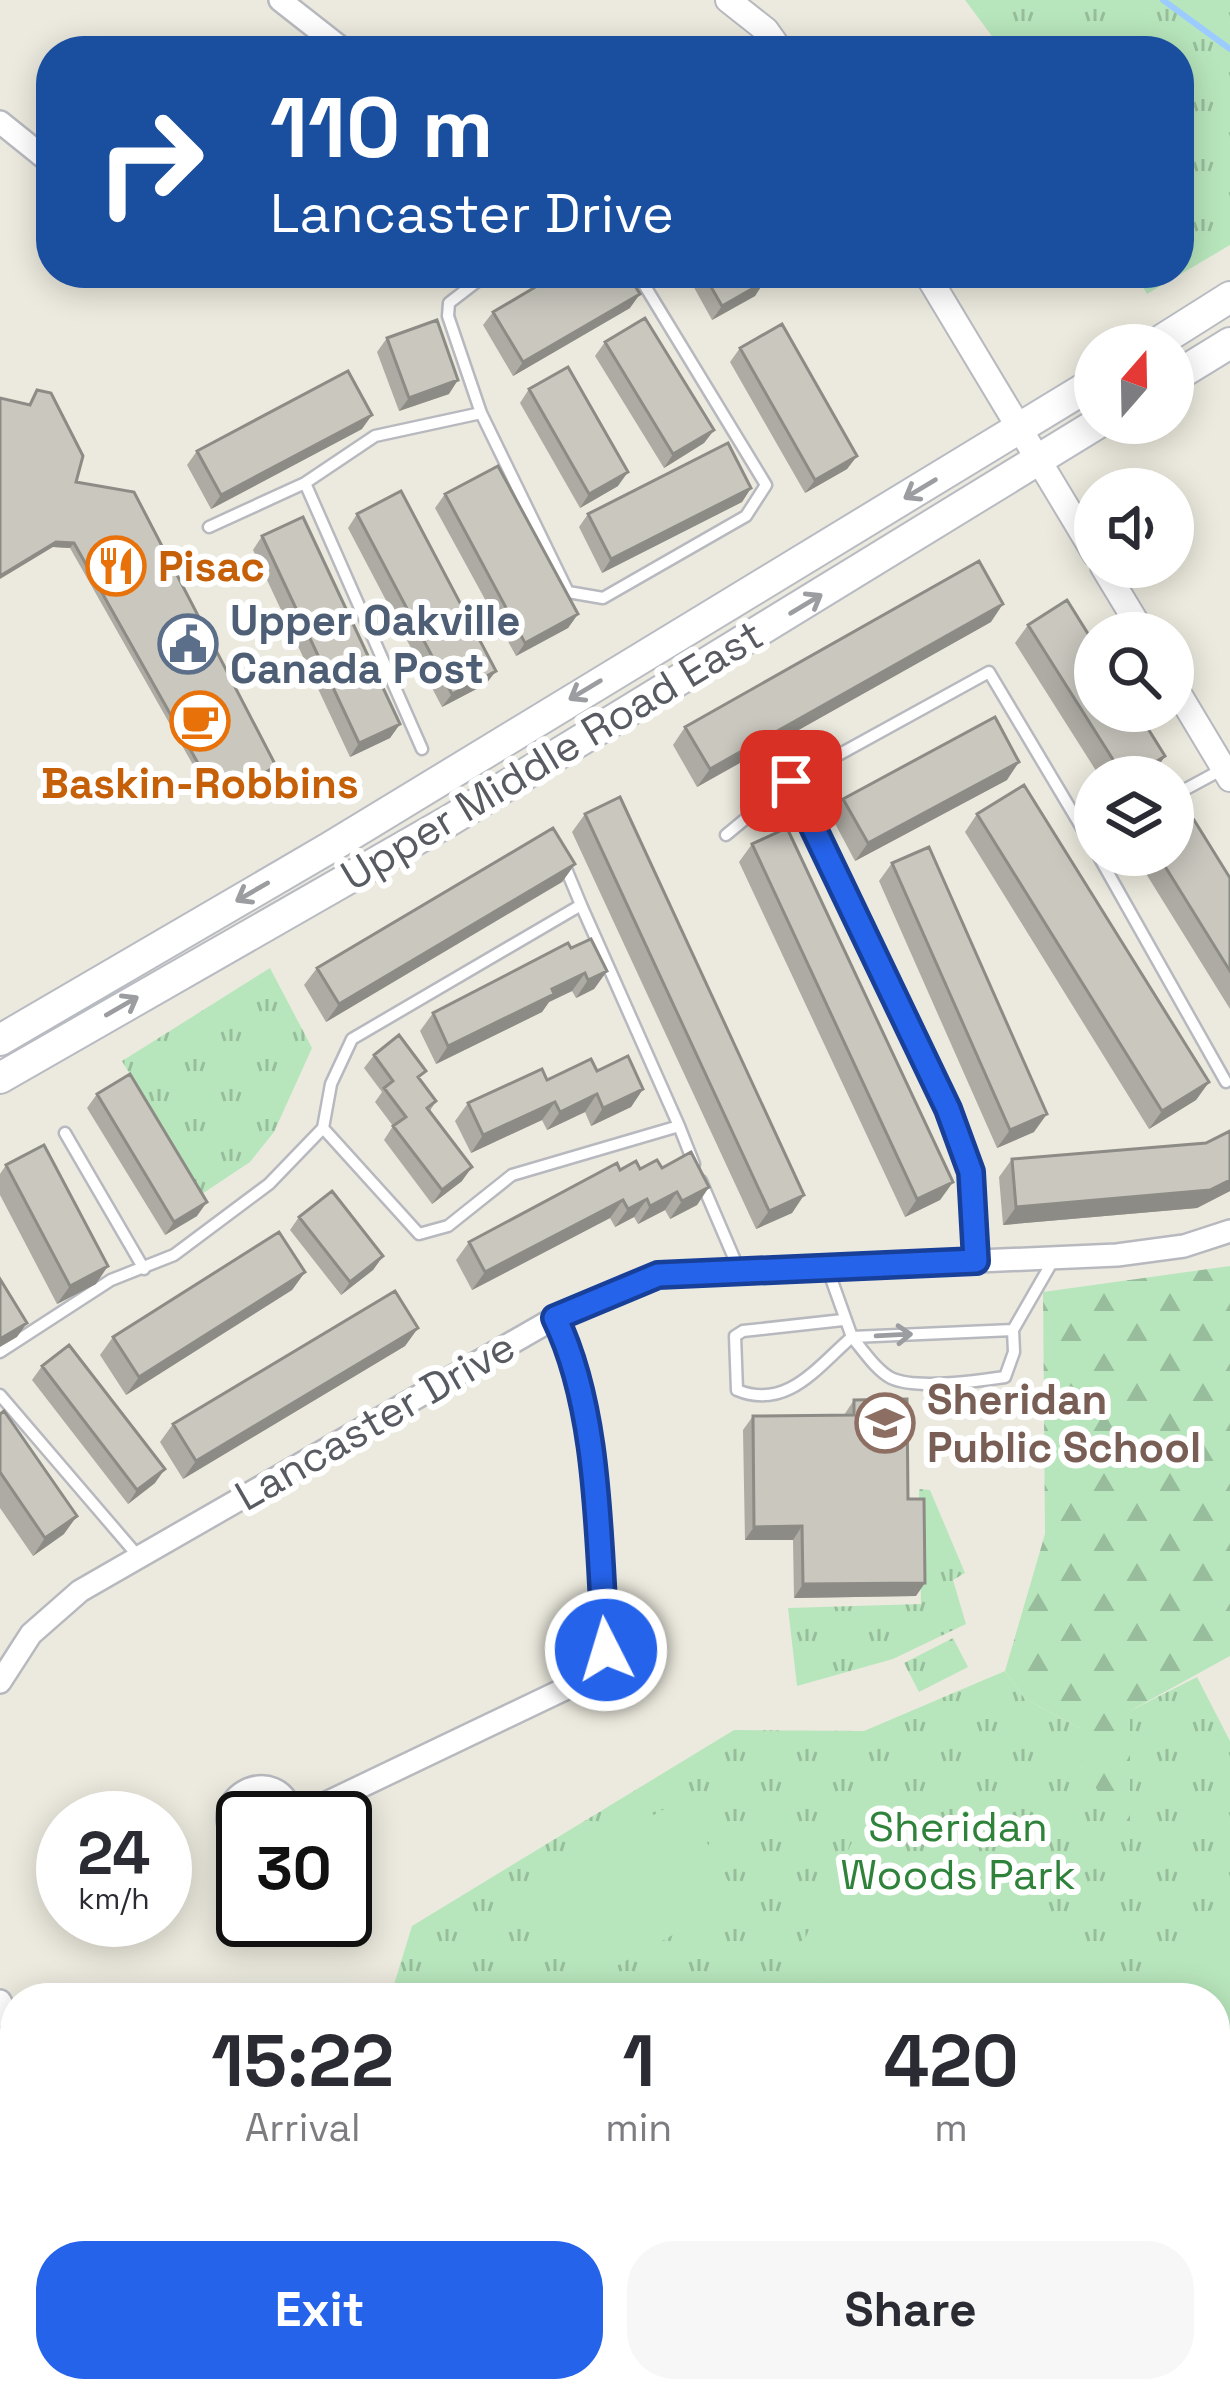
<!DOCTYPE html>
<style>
:root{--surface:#fff;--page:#f7f7f7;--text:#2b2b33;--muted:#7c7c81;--accent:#2563eb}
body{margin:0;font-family:"Space Grotesk",sans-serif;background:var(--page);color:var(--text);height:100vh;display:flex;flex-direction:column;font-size:45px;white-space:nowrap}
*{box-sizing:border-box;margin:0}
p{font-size:39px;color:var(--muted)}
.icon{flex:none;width:66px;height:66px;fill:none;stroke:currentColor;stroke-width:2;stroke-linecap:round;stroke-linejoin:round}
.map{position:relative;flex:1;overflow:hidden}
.drawer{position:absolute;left:0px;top:1983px;width:1230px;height:420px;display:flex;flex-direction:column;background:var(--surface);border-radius:48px 48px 0 0;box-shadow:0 6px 30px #0003}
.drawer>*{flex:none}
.guide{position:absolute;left:36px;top:36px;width:1158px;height:252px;border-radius:48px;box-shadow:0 6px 30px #0003;background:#1a4fa0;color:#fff;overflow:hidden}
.needle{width:78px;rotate:20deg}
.buttons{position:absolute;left:1074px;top:324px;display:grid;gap:24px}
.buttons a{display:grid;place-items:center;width:120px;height:120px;border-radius:50%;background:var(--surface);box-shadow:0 6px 30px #0003;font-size:60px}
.speed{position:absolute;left:36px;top:1791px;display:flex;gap:24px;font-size:60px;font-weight:700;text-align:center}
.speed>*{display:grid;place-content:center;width:156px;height:156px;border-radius:50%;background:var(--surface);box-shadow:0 6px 30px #0003;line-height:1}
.speed small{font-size:30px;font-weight:400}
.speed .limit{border:6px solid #111;border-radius:18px;background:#fff;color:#111}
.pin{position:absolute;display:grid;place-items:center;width:102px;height:102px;color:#fff;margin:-51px;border-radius:24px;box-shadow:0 6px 18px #0006}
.me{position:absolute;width:132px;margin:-66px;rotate:355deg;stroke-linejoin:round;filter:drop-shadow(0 0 9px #0008)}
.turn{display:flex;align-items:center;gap:42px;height:252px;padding:0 36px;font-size:54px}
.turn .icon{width:156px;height:156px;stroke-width:2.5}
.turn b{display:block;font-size:84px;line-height:102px}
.eta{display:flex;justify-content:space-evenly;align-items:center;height:204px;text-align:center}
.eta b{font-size:72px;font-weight:700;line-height:84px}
.action{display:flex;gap:24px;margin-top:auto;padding:24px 36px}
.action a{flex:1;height:138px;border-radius:48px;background:var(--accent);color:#fff;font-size:48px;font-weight:700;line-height:138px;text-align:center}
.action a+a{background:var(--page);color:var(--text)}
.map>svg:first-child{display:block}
.grass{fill:url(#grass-tufts)}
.forest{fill:url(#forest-firs)}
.pitch{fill:#b8e6bc}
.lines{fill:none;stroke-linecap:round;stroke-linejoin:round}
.stream{stroke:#9cccff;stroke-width:6}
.service-casing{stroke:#b7b9bf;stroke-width:15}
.minor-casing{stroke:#b7b9bf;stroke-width:26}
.tertiary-casing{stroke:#b7b9bf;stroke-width:28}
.secondary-casing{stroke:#b8bbc2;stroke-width:34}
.service{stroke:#fff;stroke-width:10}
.minor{stroke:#fff;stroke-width:21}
.tertiary{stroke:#fff;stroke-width:24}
.secondary{stroke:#fff;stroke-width:30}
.wall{fill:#adaba3}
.shaded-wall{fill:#8d8b85}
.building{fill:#c9c7be;stroke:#8d8b85;stroke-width:3}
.oneway{stroke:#9b9da0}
.route-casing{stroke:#184099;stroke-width:30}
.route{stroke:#2563eb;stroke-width:21}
.labels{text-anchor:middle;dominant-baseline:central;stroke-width:12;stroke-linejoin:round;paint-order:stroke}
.food-label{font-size:42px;font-weight:bold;fill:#c56008;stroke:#fff;text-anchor:start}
.service-label{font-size:42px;font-weight:bold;fill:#4e5e75;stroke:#fff;text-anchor:start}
.street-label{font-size:42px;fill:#585b61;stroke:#fff}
.education-label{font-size:42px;font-weight:bold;fill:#785e54;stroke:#fff;text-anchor:start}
.park-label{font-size:42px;fill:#2e8239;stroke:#fff}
</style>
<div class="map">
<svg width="1230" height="2403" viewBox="0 0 1230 2403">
<defs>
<pattern id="grass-tufts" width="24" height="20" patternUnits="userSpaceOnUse" patternTransform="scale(3)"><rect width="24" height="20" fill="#b8e6bc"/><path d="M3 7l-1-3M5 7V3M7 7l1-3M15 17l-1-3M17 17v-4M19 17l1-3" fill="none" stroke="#98bd9c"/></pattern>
<pattern id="forest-firs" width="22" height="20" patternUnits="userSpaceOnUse" patternTransform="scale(3)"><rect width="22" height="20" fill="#b8e6bc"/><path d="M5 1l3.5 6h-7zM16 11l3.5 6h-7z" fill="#98bd9c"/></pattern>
</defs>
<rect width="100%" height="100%" fill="#eceade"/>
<path class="grass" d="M965,0H1230V245L1147,294L1135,273H1179V51H1003Z
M270,968L312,1048L274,1132L250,1162L199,1196L122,1061Z
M919,1489L930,1490L965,1573L953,1580L966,1624L893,1659L797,1686L788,1608L921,1604Z
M953,1638L968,1667L919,1692L904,1663Z
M1005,1671L1025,1699L1080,1728L1130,1842V1711L1197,1677L1230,1741V2129L1222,2166L1215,2167V1998H420L392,1991L412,1926L734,1730L864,1731Z"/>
<path class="forest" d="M1230,1266V1656L1130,1711V1845L1081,1763L1080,1728L1025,1699L1005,1671L1045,1534L1043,1292Z
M1230,2179V2403H1186L1185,2388H1215V2182Z"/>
<path class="pitch" d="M683,1799L738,1899L584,1984L528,1883Z
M857,1832L1115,1957L1094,1998H861L792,1965Z
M1230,1902V1996L1215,2002V1998H1202L1186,1962L1197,1956L1183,1922Z"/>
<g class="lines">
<path class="stream" d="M1163,0L1230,49"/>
<defs>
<path id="service" d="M488,273L449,303L448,316L481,413L568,592L603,598L746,516L766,485L637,273
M305,483L422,749
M209,527L305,483L375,436L481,413
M1173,796L1221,770
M726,835L791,781
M1098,855L1226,1082
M564,864L581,905
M679,1126L694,1164
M65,1133L144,1269
M701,1181L740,1272
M977,1261L971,1172L948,1109L791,781L989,672L1095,850
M827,1267L852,1337L1013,1330L1055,1257
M843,1320L743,1331L735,1336L737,1390C787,1411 818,1366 852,1337C863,1350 876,1370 891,1378C916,1390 978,1381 1005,1377L1014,1352L1013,1330
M0,1352L111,1280L174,1255L269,1184L323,1128L331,1084L352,1039L581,905L679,1126L512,1175L448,1226L419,1234L323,1128
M0,1395L138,1556"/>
<path id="minor" d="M280,0L345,51
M0,122L51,163
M0,1682L31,1634L80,1591L555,1318L658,1275L1117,1255L1184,1246L1230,1231
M295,1818L594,1675L606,1650C597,1544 602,1414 555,1318
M243,1845C194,1803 280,1753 293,1818
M0,2001L15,2031
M0,2184L15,2177
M628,2388L665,2403
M207,2403L211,2388
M489,2403L493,2388
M911,2403L927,2388"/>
<path id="tertiary" d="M728,0L766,30L781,51
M926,273L1095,554
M1103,567L1143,633
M1173,684L1230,779"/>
<path id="secondary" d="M1154,345L1230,297
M1173,378L1230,343
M0,1040L329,848L1095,382
M0,1078L452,819L1098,423"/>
</defs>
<use href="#service" class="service-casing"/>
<use href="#minor" class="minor-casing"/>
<use href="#tertiary" class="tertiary-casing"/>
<use href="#secondary" class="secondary-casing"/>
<use href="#service" class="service"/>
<use href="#minor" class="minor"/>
<use href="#tertiary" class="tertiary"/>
<use href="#secondary" class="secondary"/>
</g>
<path class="wall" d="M686,273H759L764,282L755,296L712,320Z
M630,308L513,376L483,325L493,312Z
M387,338L449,394L399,411L377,352Z
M605,342L714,430L704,443L664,468L595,356Z
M740,348L857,456L847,469L805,493L730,362Z
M529,389L618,486L580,508L520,403Z
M37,390L76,482L276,766L273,770L228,798L205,786L70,548L53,547L29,405Z
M362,429L211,509L187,465L197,451Z
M751,488L742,502L602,573L579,527L588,514Z
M445,494L578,614L568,628L516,656L435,508Z
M357,514L486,684L442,707L348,528Z
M262,536L400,724L390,738L350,757L253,550Z
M991,622L697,787L673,745L685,727Z
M1028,625L1165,756L1153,774L1148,777H1100L1015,643Z
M1007,780L855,861L831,816L843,799Z
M585,814L804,1195L792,1213L756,1229L572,832Z
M977,814L1209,1082L1196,1100L1149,1129L965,832Z
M752,844L953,1182L940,1200L905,1217L739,862Z
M1146,855H1173L1230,878V1009L1140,864Z
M892,863L1034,1132L997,1148L879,881Z
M575,864L562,882L326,1022L304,985L317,968Z
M571,948L607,971L594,989L576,998L572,991L549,1002L542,1012L436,1064L420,1031L433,1013Z
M374,1055L420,1079L436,1101L430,1111L462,1181L432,1204L384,1140L393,1126L375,1102L382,1092L364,1068Z
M597,1071L643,1089L631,1107L591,1126L585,1112L547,1130L542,1120L471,1153L455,1121L468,1103L547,1080Z
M97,1094L197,1216L165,1235L87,1108Z
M1230,1131V1191L1197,1208L1003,1225L999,1177L1012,1159L1206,1143Z
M6,1165L96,1284L57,1304L0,1195V1174Z
M662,1168L709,1187L697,1205L670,1219L665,1210L638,1224L634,1217L615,1227L610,1218L472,1290L456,1260L469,1242L620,1170Z
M299,1217L383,1256L373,1270L341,1295L290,1230Z
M305,1272L292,1290L126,1395L100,1355L113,1337Z
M418,1328L405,1346L183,1479L160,1442L173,1424Z
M42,1366L155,1483L128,1504L32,1380Z
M854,1400L908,1499L916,1596L794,1598L793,1540H745L743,1430L753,1416L844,1415Z
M0,1414L64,1534L33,1556L0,1508Z"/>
<path class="shaded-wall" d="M764,282L755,296L712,320L722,306Z
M640,294L630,308L513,376L523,362Z
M458,380L449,394L399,411L409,398Z
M372,415L362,429L211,509L221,495Z
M714,430L704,443L664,468L673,454Z
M857,456L847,469L805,493L815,480Z
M628,472L618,486L580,508L589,494Z
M751,488L742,502L602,573L611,559Z
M56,542L74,543L70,548L53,547L0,579V576Z
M1003,604L991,622L697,787L710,769Z
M578,614L568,628L516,656L525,643Z
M496,671L486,684L442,707L452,694Z
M400,724L390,738L350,757L359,743Z
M1165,756L1153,774L1148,777H1132Z
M1019,762L1007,780L855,861L868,843Z
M276,766L273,770L228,798L231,793Z
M575,864L562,882L326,1022L339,1004Z
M607,971L594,989L576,998L588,980Z
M585,973L572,991L549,1002L542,1012L436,1064L448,1046Z
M1209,1082L1196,1100L1149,1129L1162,1111Z
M643,1089L631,1107L591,1126L603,1108Z
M597,1094L585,1112L547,1130L560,1112Z
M555,1102L542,1120L471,1153L483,1135Z
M1047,1114L1034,1132L997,1148L1010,1130Z
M472,1167L462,1181L432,1204L442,1190Z
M1230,1180V1191L1197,1208L1003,1225L1016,1207Z
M953,1182L940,1200L905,1217L917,1199Z
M709,1187L697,1205L670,1219L682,1201Z
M677,1192L665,1210L638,1224L650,1206Z
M804,1195L792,1213L756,1229L769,1211Z
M647,1199L634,1217L615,1227L628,1209Z
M623,1200L610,1218L472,1290L485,1272Z
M207,1202L197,1216L165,1235L174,1222Z
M383,1256L373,1270L341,1295L350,1282Z
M108,1266L96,1284L57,1304L70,1286Z
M305,1272L292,1290L126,1395L139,1377Z
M27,1323L17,1337L0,1347V1339Z
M418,1328L405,1346L183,1479L196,1461Z
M165,1469L155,1483L128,1504L137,1490Z
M77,1516L64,1534L33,1556L45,1538Z
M802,1526L793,1540H745L754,1527Z
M925,1583L916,1596L794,1598L803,1584Z"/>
<path class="building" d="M559,273H627L640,294L523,362L493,312Z
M703,273H759L764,282L722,306Z
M645,318L714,430L673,454L605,342Z
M437,320L458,380L409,398L387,338Z
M782,324L857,456L815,480L740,348Z
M568,367L628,472L589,494L529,389Z
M348,371L372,415L221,495L197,451Z
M37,390L51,393L83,456L76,482L134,492L276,766L231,793L208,781L74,543L56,542L0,576V398L30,405Z
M728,443L751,488L611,559L588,514Z
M498,466L578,614L525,643L445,494Z
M401,491L496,671L452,694L357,514Z
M303,517L400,724L359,743L262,536Z
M979,561L1003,604L710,769L685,727Z
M1067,600L1095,645V711H1137L1165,756L1132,777H1124L1028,625Z
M995,717L1019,762L868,843L843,799Z
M1024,785L1209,1082L1162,1111L977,814Z
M620,797L804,1195L769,1211L585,814Z
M1194,820L1230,878V971L1158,855H1173V833Z
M553,828L575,864L339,1004L317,968Z
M787,828L953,1182L917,1199L752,844Z
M929,847L1047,1114L1010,1130L892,863Z
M591,939L607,971L588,980L585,973L552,989L554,994L448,1046L433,1013L568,943L571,948Z
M399,1035L426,1071L418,1077L436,1101L427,1108L472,1167L442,1190L393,1126L406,1117L384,1088L393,1081L374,1055Z
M628,1056L643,1089L603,1108L597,1094L560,1112L555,1102L483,1135L468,1103L542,1069L547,1080L591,1059L597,1071Z
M130,1074L207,1202L174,1222L97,1094Z
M1230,1131V1180L1210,1190L1016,1207L1012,1159L1206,1143Z
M44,1145L108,1266L70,1286L6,1165Z
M691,1152L709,1187L682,1201L677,1192L650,1206L647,1199L628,1209L623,1200L485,1272L469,1242L617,1163L620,1170L636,1161L640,1169L657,1160L662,1168Z
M332,1191L383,1256L350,1282L299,1217Z
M279,1232L305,1272L139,1377L113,1337Z
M0,1279L27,1323L0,1339Z
M395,1291L418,1328L196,1461L173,1424Z
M69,1345L165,1469L137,1490L42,1366Z
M907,1399L908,1499H924L925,1583L803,1584L802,1526L754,1527L753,1416L854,1415V1400Z
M4,1411L77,1516L45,1538L0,1472V1414Z"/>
<defs><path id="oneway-shaft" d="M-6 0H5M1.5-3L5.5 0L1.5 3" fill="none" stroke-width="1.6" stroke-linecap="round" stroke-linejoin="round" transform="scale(3)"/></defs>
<g class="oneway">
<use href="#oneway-shaft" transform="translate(920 489) rotate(149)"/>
<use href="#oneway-shaft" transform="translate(806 604) rotate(-31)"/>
<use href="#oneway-shaft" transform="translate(585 690) rotate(149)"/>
<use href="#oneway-shaft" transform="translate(252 892) rotate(150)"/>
<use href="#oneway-shaft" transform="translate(122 1006) rotate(-30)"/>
<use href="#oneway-shaft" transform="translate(894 1335) rotate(-3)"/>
</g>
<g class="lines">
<defs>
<path id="route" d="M606,1650C598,1547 601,1412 555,1318L658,1275L976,1261L971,1172L948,1109L791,781"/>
</defs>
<use href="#route" class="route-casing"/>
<use href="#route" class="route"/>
</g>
<defs>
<symbol id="restaurant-ring" viewBox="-11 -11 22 22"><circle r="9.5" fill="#fff" stroke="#e8710a" stroke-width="1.5"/><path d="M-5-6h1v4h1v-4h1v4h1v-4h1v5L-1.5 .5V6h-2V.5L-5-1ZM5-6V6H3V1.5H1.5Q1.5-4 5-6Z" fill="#e8710a"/></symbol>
<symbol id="civic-ring" viewBox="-11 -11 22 22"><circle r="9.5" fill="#fff" stroke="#5c6f8a" stroke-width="1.5"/><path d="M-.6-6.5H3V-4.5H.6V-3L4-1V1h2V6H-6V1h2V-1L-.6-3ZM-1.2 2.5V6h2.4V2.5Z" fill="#5c6f8a"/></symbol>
<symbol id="cafe-ring" viewBox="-11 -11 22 22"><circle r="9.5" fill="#fff" stroke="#e8710a" stroke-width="1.5"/><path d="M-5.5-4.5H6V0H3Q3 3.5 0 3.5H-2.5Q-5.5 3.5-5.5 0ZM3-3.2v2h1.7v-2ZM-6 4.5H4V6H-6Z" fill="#e8710a"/></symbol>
<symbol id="school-ring" viewBox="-11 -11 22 22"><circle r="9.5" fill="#fff" stroke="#8d6e63" stroke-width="1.5"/><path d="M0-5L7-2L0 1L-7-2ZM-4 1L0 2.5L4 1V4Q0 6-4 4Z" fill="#8d6e63"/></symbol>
</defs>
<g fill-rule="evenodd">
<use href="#restaurant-ring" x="83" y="533" width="66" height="66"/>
<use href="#civic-ring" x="155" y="611" width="66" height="66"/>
<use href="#cafe-ring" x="167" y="688" width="66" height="66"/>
<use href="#school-ring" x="852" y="1390" width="66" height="66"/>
</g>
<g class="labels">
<g class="food-label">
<text x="158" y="566">Pisac</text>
<text x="200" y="783" text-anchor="middle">Baskin-Robbins</text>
</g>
<g class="service-label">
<text x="230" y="620">Upper Oakville<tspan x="230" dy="48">Canada Post</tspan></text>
</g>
<g class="street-label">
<text transform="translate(552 755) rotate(-31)">Upper Middle Road East</text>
<text transform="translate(375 1421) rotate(-30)">Lancaster Drive</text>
</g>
<g class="education-label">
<text x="927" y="1399">Sheridan<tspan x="927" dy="48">Public School</tspan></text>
</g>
<g class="park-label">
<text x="958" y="1826">Sheridan<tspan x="958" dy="48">Woods Park</tspan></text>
</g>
</g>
</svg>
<div class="buttons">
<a><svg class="needle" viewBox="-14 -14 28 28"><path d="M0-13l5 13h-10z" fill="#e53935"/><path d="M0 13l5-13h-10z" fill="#7c7c81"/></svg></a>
<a><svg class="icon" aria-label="sound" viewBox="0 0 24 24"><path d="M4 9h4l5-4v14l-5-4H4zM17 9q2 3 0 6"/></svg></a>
<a><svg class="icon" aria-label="search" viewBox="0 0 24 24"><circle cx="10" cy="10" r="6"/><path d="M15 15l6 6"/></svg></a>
<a><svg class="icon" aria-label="layers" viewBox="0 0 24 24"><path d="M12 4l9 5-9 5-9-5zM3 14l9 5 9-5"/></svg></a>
</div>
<div class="speed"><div>24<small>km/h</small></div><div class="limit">30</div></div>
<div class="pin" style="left:791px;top:781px;background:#d93025"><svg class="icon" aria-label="arrive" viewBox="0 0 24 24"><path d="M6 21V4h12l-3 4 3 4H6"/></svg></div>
<svg class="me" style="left:606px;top:1650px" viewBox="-20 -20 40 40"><circle r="17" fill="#2563eb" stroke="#fff" stroke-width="3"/><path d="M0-11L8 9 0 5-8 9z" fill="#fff"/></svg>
<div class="guide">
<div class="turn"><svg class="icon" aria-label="right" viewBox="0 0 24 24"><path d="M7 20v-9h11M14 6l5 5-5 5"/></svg><div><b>110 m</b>Lancaster Drive</div></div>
</div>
<section class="drawer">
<div class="eta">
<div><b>15:22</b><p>Arrival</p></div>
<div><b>1</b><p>min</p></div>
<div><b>420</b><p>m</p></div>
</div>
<div class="action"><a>Exit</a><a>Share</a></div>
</section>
</div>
